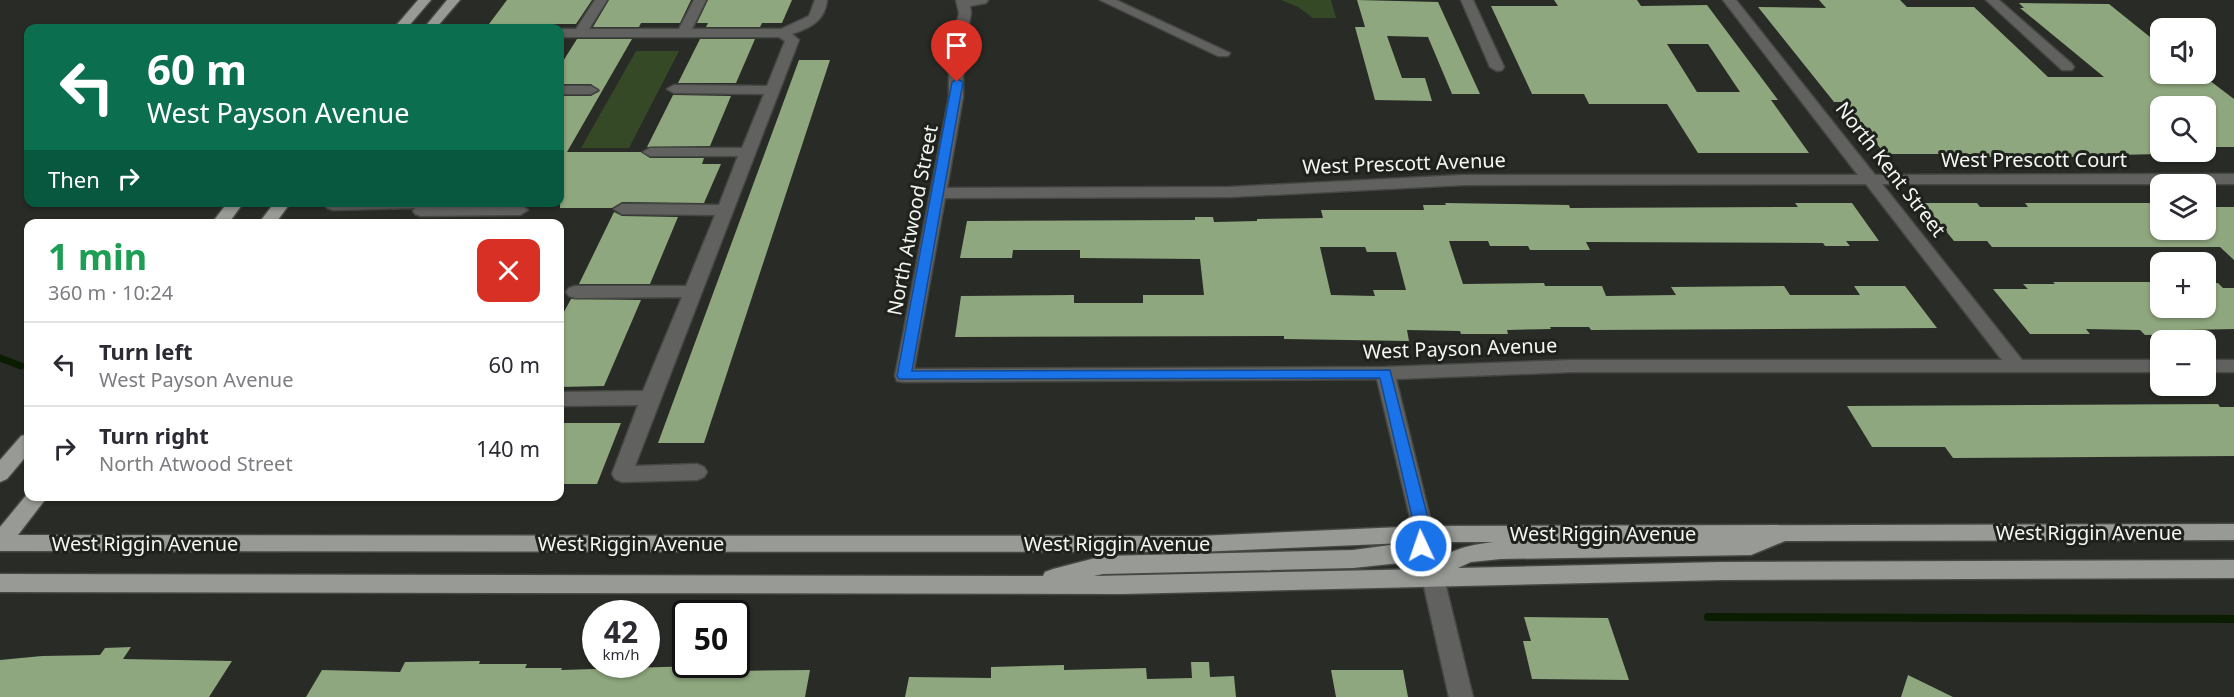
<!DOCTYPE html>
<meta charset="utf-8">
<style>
:root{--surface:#fff;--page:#f2f2f3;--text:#2b2b33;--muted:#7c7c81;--line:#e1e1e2}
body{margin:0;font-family:"Noto Sans",sans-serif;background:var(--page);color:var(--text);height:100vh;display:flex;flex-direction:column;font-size:22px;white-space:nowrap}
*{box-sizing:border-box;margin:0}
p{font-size:20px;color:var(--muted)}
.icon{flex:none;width:33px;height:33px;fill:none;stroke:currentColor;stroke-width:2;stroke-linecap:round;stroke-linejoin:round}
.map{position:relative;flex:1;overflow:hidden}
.panel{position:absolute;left:24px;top:219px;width:540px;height:282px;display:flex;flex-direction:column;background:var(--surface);border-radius:12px;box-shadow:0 2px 4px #0004}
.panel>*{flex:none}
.hud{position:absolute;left:24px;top:24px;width:540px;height:183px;border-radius:12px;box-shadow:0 2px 4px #0004;background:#0b6e4f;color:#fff;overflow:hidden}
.buttons{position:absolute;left:2150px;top:18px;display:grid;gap:12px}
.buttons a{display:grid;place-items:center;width:66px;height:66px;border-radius:12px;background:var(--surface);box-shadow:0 2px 4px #0004;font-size:30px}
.speed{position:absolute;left:582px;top:600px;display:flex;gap:12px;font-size:30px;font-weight:700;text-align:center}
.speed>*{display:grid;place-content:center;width:78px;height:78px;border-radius:50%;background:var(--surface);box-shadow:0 2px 4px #0004;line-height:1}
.speed small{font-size:15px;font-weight:400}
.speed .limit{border:3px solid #111;border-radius:9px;background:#fff;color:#111}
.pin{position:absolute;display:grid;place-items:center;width:51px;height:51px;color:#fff;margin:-62px -26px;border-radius:50% 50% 50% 0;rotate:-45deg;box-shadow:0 0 6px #0007}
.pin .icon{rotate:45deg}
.me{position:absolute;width:66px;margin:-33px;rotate:357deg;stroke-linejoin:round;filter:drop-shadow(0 0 4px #0008)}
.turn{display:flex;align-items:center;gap:21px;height:126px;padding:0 24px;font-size:27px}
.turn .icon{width:78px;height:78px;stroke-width:2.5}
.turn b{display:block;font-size:42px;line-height:51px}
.then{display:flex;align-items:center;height:57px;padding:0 24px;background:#0003;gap:12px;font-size:22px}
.round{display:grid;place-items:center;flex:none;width:63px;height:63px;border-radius:12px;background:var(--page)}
.summary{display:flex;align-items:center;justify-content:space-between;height:102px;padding:0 24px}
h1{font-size:36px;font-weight:700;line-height:45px;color:#1e9e55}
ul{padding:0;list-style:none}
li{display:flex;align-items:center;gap:18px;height:84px;padding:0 24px;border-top:2px solid var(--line)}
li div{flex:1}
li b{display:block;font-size:22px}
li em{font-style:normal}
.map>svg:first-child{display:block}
.green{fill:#364927}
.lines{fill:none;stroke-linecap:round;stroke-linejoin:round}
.stream-far1{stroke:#0b1d00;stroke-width:7}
.stream{stroke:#0b1d00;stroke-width:8}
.building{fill:#8fa77e;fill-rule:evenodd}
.minor-casing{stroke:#454743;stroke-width:3}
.major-casing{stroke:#454743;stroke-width:3}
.minor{fill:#616260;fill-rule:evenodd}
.major{fill:#979a95;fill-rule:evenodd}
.route{fill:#1a73e8;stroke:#114b97;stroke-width:1.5}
.labels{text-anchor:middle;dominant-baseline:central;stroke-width:6;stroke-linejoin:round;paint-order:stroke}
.street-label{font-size:20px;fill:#f4f6f2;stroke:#1f211d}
</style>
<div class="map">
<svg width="2234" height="697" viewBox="0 0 2234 697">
<rect width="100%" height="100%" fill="#282b26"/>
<path class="green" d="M1281,0H1331L1336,18H1313L1298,7Z
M636,51H679L629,148H581Z"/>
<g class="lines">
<path class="stream-far1" d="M0,358L21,366"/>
<path class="stream" d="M1708,617L2234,619"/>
</g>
<path class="building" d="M507,0H592L576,24H489Z
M609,0H691L680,23H641L639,27H593Z
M708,0H792L782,23H762L760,27H706L708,23H697Z
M1357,0L1438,2L1480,94H1452L1428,37L1387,36L1402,78H1425L1432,101L1375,100L1355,27H1365Z
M1554,0H1637L1641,6L1707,5L1778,100H1771L1809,153H1698L1667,104H1589L1584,94H1532L1491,6H1558ZM1667,44H1708L1740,92H1697Z
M1819,0H1900L1907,7H1974L2048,77H2104L2020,8H2024L2019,3L2109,4L2160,45V74H2201L2234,99V147H2205V98L2160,99V154L2117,155L2118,157H1984L1982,154H1885L1843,102H1834L1758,7L1826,8Z
M577,39H632L567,152H641L650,158H704L702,164H721L704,203L622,202L612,208H560V96H591L600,91L591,84H560V66Z
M700,39H755L736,83H678Z
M799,60H830L704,443H658Z
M673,95L731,96L710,146L647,147Z
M1445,203L1569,205L1570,208L1798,207L1795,203H1852L1879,241H1846L1850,246H1825L1823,243L1586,242L1590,250H1530L1528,246H1490L1488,241H1449L1463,284L1544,283L1545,286H1602L1606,296L1676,295L1671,287L1784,286L1790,295H1860L1854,286H1905L1937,328L1591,330L1589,327H1550L1551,329L1507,330L1508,334H1461L1460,331L1407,330L1409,341L1284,339V336L955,337L961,296L1074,295V303H1143V295H1204L1200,259L1080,258V250H1013L1012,258H960L967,221L1195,220V217H1213L1214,222L1257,221V219L1323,218L1321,210H1424L1423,205H1446ZM1320,247H1365L1367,252H1396L1406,290H1373L1375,296L1331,295Z
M1923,203H1977L1980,207H2028L2025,203H2160V230H2205V207H2234V260L2220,247H1992L1987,241H1954Z
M614,212L622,216L678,217L650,284H579Z
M2053,282H2160V308H2205V283H2218L2223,288H2234V329L2187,330L2191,334L2145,335L2140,330L2086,329L2090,334H2030L1993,289H2028L2023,284H2055Z
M571,299L641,300L604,386L560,387V319Z
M2218,404L2220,407H2234V456L1953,458L1945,447H1872L1847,406Z
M560,423H621L597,484H560Z
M1524,617L1608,618L1629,680L1532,679L1523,641H1531Z
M131,647L123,659L232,661L209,697H0V660L42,656L100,655L105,648Z
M480,661L479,664H527L525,668H562L561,670L731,665L729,671L810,670L805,697H306L322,670L400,672L405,662Z
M1191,662H1209L1210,677L1234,676L1236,697H905L909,677L991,678V667L1064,665V670L1146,668L1147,679L1192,678Z
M1331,670H1403L1408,697H1336Z
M1908,675L1953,697H1901Z"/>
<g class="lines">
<defs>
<path id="minor" d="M595,0H607L589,29H679L694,0H706L692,29H781L809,16L815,0H827C825,21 810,28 792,34L799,40L635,466L697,464L704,467L707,472L704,477L697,480L622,482L615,479L612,474L638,405L560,406V392L643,391L682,297L575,298L569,296L566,292L569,288L575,286H686L715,215L622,214L614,209L622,204L719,205L738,156H650L643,152L650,148H742L764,94L674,93L667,89L674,85L767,86L785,41L779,37H560V29H576Z
M956,0H988L986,3L970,6L971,13L963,57V97L947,188L1230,187L1463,175H1858L1723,0H1736L1875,175L2234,174V184H1882L2022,360H2160V372H1572L1396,379L1434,534L1431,540L1424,542L1417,540L1414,534L1377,379L904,382L897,381L895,376L949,97V57L959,13ZM1866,184L2002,360H1572L1385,367L914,369L945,198L1230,197L1463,185Z
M1100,0H1116L1230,53L1228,56H1218Z
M1461,0H1473L1504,67L1502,70L1497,71L1490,67Z
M1986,0H1999L2072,64L2074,67L2072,70H2062Z
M560,86H591L598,90L591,94H560Z
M327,202H434L432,206L520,205L528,210L520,215L421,216L415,214L413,211L415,208L333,210L327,208L325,205Z
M2205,360H2234V372H2205Z
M1433,569L1441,572L1444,578L1473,697H1449L1422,578L1425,572Z"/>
<path id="major" d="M418,0H431L407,28H394Z
M447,0H460L436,28H424Z
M228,202H244L228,224H211Z
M275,202H291L275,224H258Z
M28,434V454L7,479L0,482V460L21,436Z
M28,493V496H48L18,535L1198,536L1424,526L2234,524V540L1785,541L1751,555L1501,559L1471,562L1458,568L1722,562L2234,560V578L1722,580L1122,594L0,592V574L1043,576L1045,572L1053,569L1103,556L1353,550L1405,543L1198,552L0,551V527ZM1432,542H1494C1468,545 1446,550 1428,569L1094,576L1103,574L1353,568L1400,563L1428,552Z"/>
</defs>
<use href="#minor" class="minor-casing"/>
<use href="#major" class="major-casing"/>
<use href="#minor" class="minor"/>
<use href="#major" class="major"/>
</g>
<path class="route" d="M957,79L963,82L912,371L1390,370L1432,534L1427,550L1421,552L1416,550L1413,546L1416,534L1380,378L899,379L897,376L952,82Z"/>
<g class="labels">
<g class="street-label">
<text x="2034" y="159">West Prescott Court</text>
<text transform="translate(1404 163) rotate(-2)">West Prescott Avenue</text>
<text transform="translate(1891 169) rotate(52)">North Kent Street</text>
<text transform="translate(912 220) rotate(-79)">North Atwood Street</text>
<text transform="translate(1460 348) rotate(-2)">West Payson Avenue</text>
<text x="2089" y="532">West Riggin Avenue</text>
<text x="1603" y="533">West Riggin Avenue</text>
<text x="145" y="543">West Riggin Avenue</text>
<text x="631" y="543">West Riggin Avenue</text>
<text x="1117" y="543">West Riggin Avenue</text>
</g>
</g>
</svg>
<div class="buttons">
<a><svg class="icon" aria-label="sound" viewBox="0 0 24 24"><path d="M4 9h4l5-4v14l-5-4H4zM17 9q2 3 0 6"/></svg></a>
<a><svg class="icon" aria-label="search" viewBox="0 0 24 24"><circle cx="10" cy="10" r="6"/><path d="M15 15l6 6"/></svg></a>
<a><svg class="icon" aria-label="layers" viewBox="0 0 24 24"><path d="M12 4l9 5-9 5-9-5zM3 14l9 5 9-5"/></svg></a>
<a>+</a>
<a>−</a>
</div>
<div class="speed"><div>42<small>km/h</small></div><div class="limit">50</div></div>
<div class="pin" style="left:957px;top:82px;background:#d93025"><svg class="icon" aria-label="arrive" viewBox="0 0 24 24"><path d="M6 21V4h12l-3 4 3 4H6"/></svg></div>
<svg class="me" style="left:1421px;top:546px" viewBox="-20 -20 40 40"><circle r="17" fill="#1a73e8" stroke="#fff" stroke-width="3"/><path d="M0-11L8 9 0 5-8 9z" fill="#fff"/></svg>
<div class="hud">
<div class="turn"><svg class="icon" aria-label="left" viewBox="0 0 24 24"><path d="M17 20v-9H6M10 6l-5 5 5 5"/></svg><div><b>60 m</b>West Payson Avenue</div></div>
<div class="then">Then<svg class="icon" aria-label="right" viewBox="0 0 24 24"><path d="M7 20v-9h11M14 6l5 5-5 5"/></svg></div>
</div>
<section class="panel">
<div class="summary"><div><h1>1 min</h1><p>360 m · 10:24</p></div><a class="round" style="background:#d93025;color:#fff"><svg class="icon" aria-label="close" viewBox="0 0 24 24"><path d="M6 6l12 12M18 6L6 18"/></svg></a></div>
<ul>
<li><svg class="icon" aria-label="left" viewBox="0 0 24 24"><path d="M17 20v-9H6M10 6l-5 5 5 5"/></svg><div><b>Turn left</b><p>West Payson Avenue</p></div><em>60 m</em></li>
<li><svg class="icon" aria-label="right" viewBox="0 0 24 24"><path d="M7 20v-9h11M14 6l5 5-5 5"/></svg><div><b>Turn right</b><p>North Atwood Street</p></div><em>140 m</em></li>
</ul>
</section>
</div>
